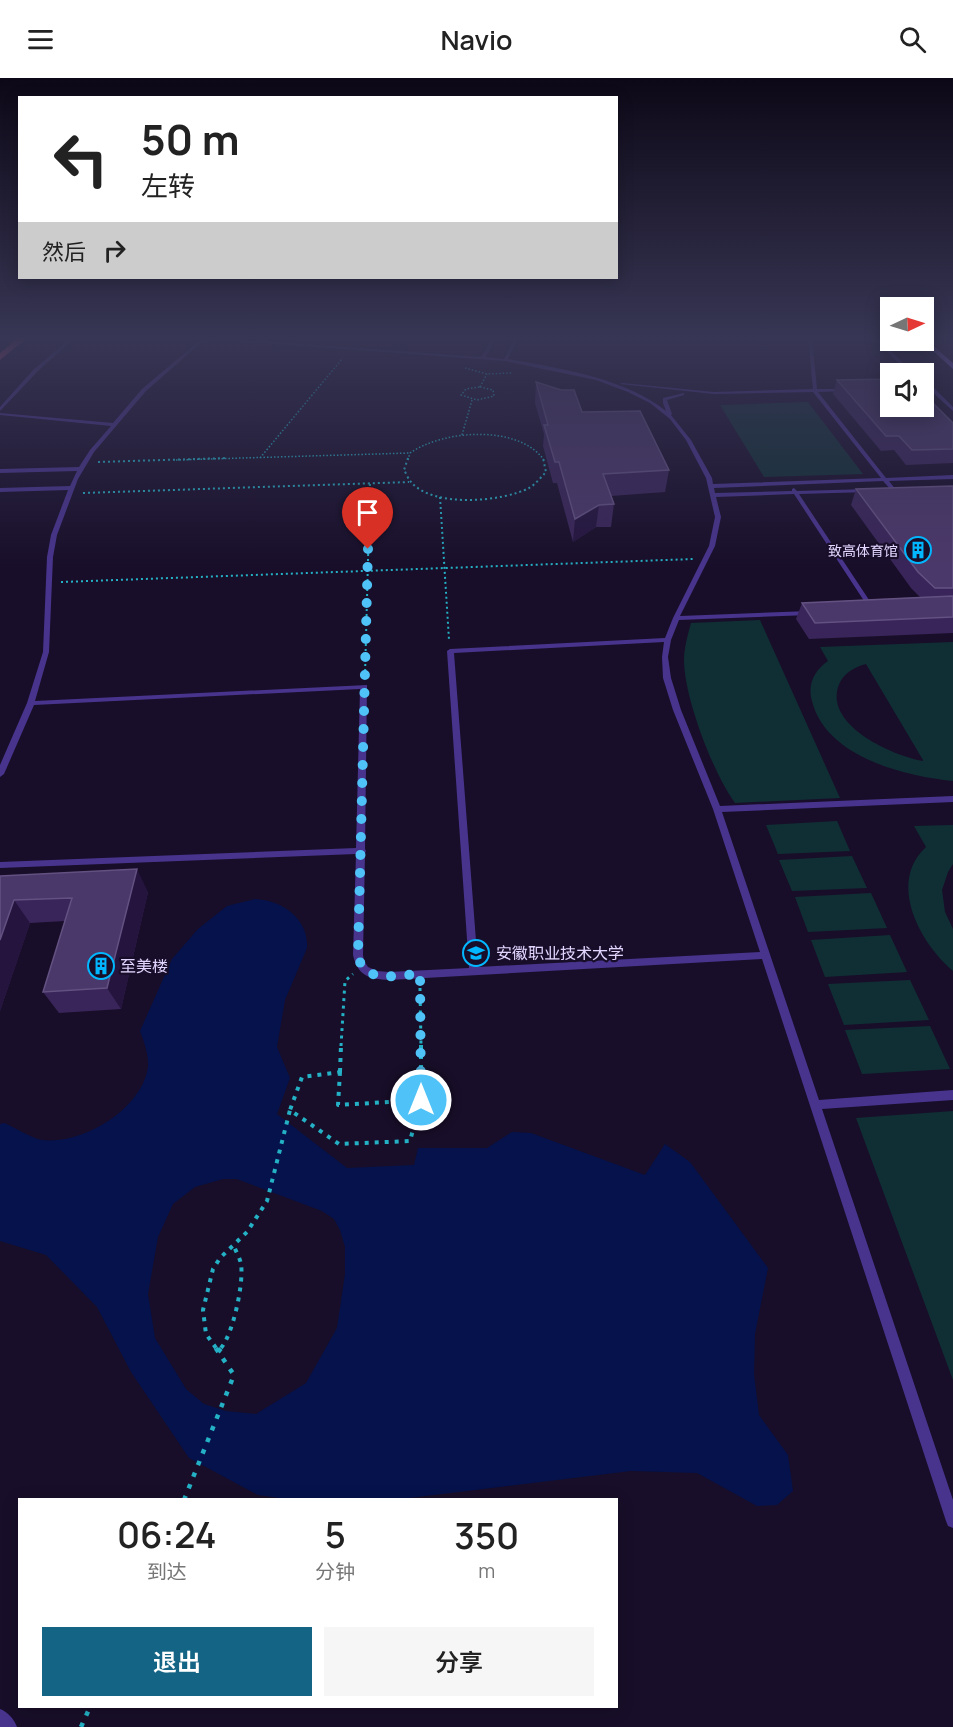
<!DOCTYPE html>
<html lang="zh">
<meta charset="utf-8">
<style>
:root{--surface:#fff;--page:#f6f6f6;--text:#222;--muted:#767676;--accent:#146585}
body{margin:0;font-family:Manrope,"Noto Sans SC",sans-serif;background:var(--page);color:var(--text);height:100vh;display:flex;flex-direction:column;font-size:22px;white-space:nowrap}
*{box-sizing:border-box;margin:0}
p{font-size:20px;color:var(--muted)}
.icon{flex:none;width:33px;height:33px;fill:none;stroke:currentColor;stroke-width:2;stroke-linecap:round;stroke-linejoin:round}
.map{position:relative;flex:1;overflow:hidden}
.side{position:absolute;left:18px;top:1420px;width:600px;height:210px;display:flex;flex-direction:column;background:var(--surface);border-radius:0px;box-shadow:0 3px 15px #0003}
.side>*{flex:none}
.top-card{position:absolute;left:18px;top:18px;width:600px;height:183px;border-radius:0px;box-shadow:0 3px 15px #0003;background:#fff;color:var(--text);overflow:hidden}
.needle{width:39px;rotate:86deg}
.fabs{position:absolute;left:880px;top:219px;display:grid;gap:12px}
.fabs a{display:grid;place-items:center;width:54px;height:54px;border-radius:0px;background:var(--surface);box-shadow:0 3px 15px #0003;font-size:30px}
.pin{position:absolute;display:grid;place-items:center;width:51px;height:51px;color:#fff;margin:-62px -26px;border-radius:50% 50% 50% 0;rotate:-45deg;box-shadow:0 0 6px #0007}
.pin .icon{rotate:45deg}
.me{position:absolute;width:66px;margin:-33px;rotate:0deg;stroke-linejoin:round;filter:drop-shadow(0 0 4px #0008)}
.turn{display:flex;align-items:center;gap:21px;height:126px;padding:0 24px;font-size:27px}
.turn .icon{width:78px;height:78px;stroke-width:2.5}
.turn b{display:block;font-size:42px;line-height:51px}
.then{display:flex;align-items:center;height:57px;padding:0 24px;background:#0003;gap:12px;font-size:22px}
.eta{display:flex;justify-content:space-evenly;align-items:center;height:102px;text-align:center}
.eta b{font-size:36px;font-weight:600;line-height:42px}
.primary-button{display:flex;gap:12px;margin-top:auto;padding:12px 24px}
.primary-button a{flex:1;height:69px;border-radius:0px;background:var(--accent);color:#fff;font-size:24px;font-weight:600;line-height:69px;text-align:center}
.primary-button a+a{background:var(--page);color:var(--text)}
header{display:flex;justify-content:space-between;align-items:center;height:78px;padding:0 24px;background:var(--surface);font-size:27px;font-weight:600}
.map>svg:first-child{display:block}
.green{fill:#102f34;fill-rule:evenodd}
.water{fill:#05124b;fill-rule:evenodd}
.lines{fill:none;stroke-linecap:round;stroke-linejoin:round}
.path-far4{stroke:#24b1c5;stroke-width:1.5;stroke-dasharray:1.5 2;stroke-linecap:butt}
.path-far3{stroke:#24b1c5;stroke-width:2;stroke-dasharray:2 3;stroke-linecap:butt}
.path-far2{stroke:#24b1c5;stroke-width:3;stroke-dasharray:3 4.5;stroke-linecap:butt}
.path-far1{stroke:#24b1c5;stroke-width:4;stroke-dasharray:4 6;stroke-linecap:butt}
.path{stroke:#24b1c5;stroke-width:4.5;stroke-dasharray:4.5 8;stroke-linecap:butt}
.lane{fill:#48348d;fill-rule:evenodd}
.secondary{fill:#8c6dff;fill-rule:evenodd}
.highway{fill:#ff5184;fill-rule:evenodd}
.wall{fill:#392559}
.shaded-wall{fill:#24143e}
.building{fill:#4b386a;stroke:#635182;stroke-width:1.5}
.route{stroke:#4fc3f7;stroke-width:10;stroke-dasharray:0 18}
.labels{text-anchor:middle;dominant-baseline:central;stroke-width:4.5;stroke-linejoin:round;paint-order:stroke}
.far-poi-label{font-size:14px;fill:#e2d6ff;stroke:#180e29;text-anchor:end}
.poi-label{font-size:16px;fill:#e2d6ff;stroke:#180e29;text-anchor:start}
</style>
<header><svg class="icon" aria-label="menu" viewBox="0 0 24 24"><path d="M4 6h16M4 12h16M4 18h16"/></svg>Navio<svg class="icon" aria-label="search" viewBox="0 0 24 24"><circle cx="10" cy="10" r="6"/><path d="M15 15l6 6"/></svg></header>
<div class="map">
<svg width="953" height="1649" viewBox="0 0 953 1649">
<rect width="100%" height="100%" fill="#180e29"/>
<path class="green" d="M808,324L863,396L764,399L720,327Z
M760,542L840,720L735,725C713,695 684,619 684,582C684,570 688,556 691,545Z
M953,564V703C904,698 826,679 812,623C807,606 815,592 828,583L820,569ZM866,586L923,682V683C893,678 826,648 838,609C842,596 854,589 866,586Z
M837,743L850,773L778,776L766,747Z
M953,747V786L948,794L942,812L945,834L953,851V893C920,865 887,805 926,769L914,748Z
M852,778L867,810L792,813L779,782Z
M871,815L887,850L808,854L795,819Z
M890,857L907,894L825,899L811,862Z
M910,902L929,942L844,947L828,906Z
M930,948L950,991L862,996L845,952Z
M953,1033V1302L856,1040Z"/>
<path class="water" d="M255,821C282,822 309,841 307,870L285,922L277,969L290,1000L277,1036L347,1090L414,1087L418,1070H487L512,1054L531,1055L645,1097L665,1066L690,1084L768,1190L755,1256L754,1296L759,1337L788,1377L793,1413L777,1427L757,1428L697,1395L631,1393L393,1422H294L258,1417L189,1380L131,1294L97,1229L46,1177L0,1163V1046L4,1045C16,1050 31,1060 42,1062C83,1067 142,1031 148,989C149,977 144,964 140,953L172,881L198,851L227,828ZM223,1101H237L322,1133L334,1141L340,1152L345,1169V1196L337,1250L306,1305L256,1336L226,1333L204,1326L186,1311L155,1260L148,1216L158,1159L173,1126L195,1109Z"/>
<g class="lines">
<path class="path-far4" d="M465,290L487,296L512,295
M480,309L493,312L494,318L477,322L461,317L466,311Z
M480,309L487,296
M462,357L472,322
M410,375C443,352 518,346 544,382
M260,380L342,281
M176,382L410,375
M408,382L410,375"/>
<path class="path-far3" d="M408,380L404,392C406,395 408,401 411,404C433,430 502,424 529,410C535,407 541,399 546,394L543,380
M98,384L228,380
M83,415L409,404
M440,419L449,562
M61,504L693,481
M365,598L370,405"/>
<path class="path-far2" d="M420,910L421,968
M341,968L345,903L353,896"/>
<path class="path-far1" d="M421,967V1022
M340,994L338,1027L421,1022L410,1063L339,1066L290,1032L302,999Z
M340,994L341,967
M216,1270L206,1256L203,1232L213,1191L220,1180L247,1154L267,1123L290,1032
M221,1270C233,1256 244,1205 241,1186C240,1180 236,1174 234,1168"/>
<path class="path" d="M218,1274L222,1269
M184,1422L234,1297L215,1269
M81,1649L90,1629"/>
<path class="lane" d="M72,259H76L38,293L0,333V329L34,291Z
M493,259H497L486,279L504,281L515,259H519L508,281C559,290 625,300 666,333L663,325V320L684,315V317L667,322L672,336L671,337L691,362L712,400L713,406L881,400L813,314L714,316L620,306L622,305L714,314L813,311L808,260L817,259L812,261L817,311H844L846,312L844,313L818,314L886,400L953,397V401L889,403L896,412L893,414L883,403L714,410L715,415L792,413V411L794,410L797,413L870,411L871,412L868,414L799,416L875,531L870,532L794,416L716,419L721,439L715,468L680,538L810,533L813,535L810,537L679,542L671,562L668,579L671,600L681,632L720,728L953,718V724L722,734L819,1022L953,1012V1022L822,1031L953,1422V1450L948,1448L946,1443L762,881L389,902C369,901 358,898 353,877L356,776L0,790V784L356,770L360,611L34,627L4,696L0,699V687L27,625L43,574L47,479L51,457L68,412L0,414V410L70,408L77,393L0,395V391L79,389L90,372L111,348L0,337V335L113,345L142,311L200,262L219,260L481,279ZM219,262L505,283L596,302L628,314L650,325L670,341L686,362L706,400L715,439L709,468L673,540L665,560L450,571L447,573L469,890L389,894L377,893L368,889L364,883L363,877L365,775L366,773L365,771L367,607L35,623L49,574L53,479L57,457L78,401L94,374L146,313L202,264ZM664,564L662,579L663,600L673,632L713,731L760,874L478,889L454,575Z
M819,259L880,262L914,296H909L878,264Z
M924,306L933,309L953,329V333L929,311L924,309Z
M0,1631C8,1634 14,1641 17,1649H0Z"/>
<path class="secondary" d="M924,260L953,285V291L922,263Z"/>
<path class="highway" d="M19,259H28L0,282V275Z"/>
</g>
<path class="wall" d="M837,302L953,345V385L906,387L894,372L881,373L833,316Z
M536,304L669,392L665,414L611,418L614,426L611,449H596L573,464L557,405H553L543,368L544,356L535,325Z
M953,408V555L809,561L796,541L802,525L920,519L911,510L851,427L856,411Z
M0,798L148,814L121,931L59,935L43,914L65,843L30,845L0,933Z"/>
<path class="shaded-wall" d="M599,427L596,449L573,464L575,441Z
M137,791L148,814L121,931L107,910Z
M14,822L30,845L0,933V862Z"/>
<path class="building" d="M891,301V328H924V316L953,345V371L912,372L899,358H886L837,302Z
M536,304L561,312H574L582,334L640,333L669,392L603,396L614,426L599,427L575,441L559,384H555L544,347H548Z
M953,408V510H935L918,494L856,411Z
M953,518V539L815,545L802,525Z
M137,791L107,910L43,914L72,820L14,822L0,862V798Z"/>
<linearGradient id="sky" x2="0" y2="1"><stop stop-color="#0d0817"/><stop offset="0.53" stop-color="#373654"/><stop offset="1" stop-color="#373654" stop-opacity="0"/></linearGradient>
<rect width="953" height="490" fill="url(#sky)"/>
<g class="lines">
<path class="route" d="M368,471L358,877C363,907 397,897 420,896L421,1022"/>
</g>
<defs>
<symbol id="building-ring" viewBox="-11 -11 22 22"><circle r="9.5" fill="#180e29" stroke="#02b7ff" stroke-width="1.5"/><path d="M-4-6H4V6H1V3H-1V6H-4ZM-2.5-4.3h1.7v1.8h-1.7ZM.8-4.3h1.7v1.8H.8ZM-2.5-1h1.7V.8h-1.7ZM.8-1h1.7V.8H.8Z" fill="#02b7ff"/></symbol>
<symbol id="university-ring" viewBox="-11 -11 22 22"><circle r="9.5" fill="#180e29" stroke="#02b7ff" stroke-width="1.5"/><path d="M0-5L7-2L0 1L-7-2ZM-4 1L0 2.5L4 1V4Q0 6-4 4Z" fill="#02b7ff"/></symbol>
</defs>
<g fill-rule="evenodd">
<use href="#building-ring" x="903" y="457" width="30" height="30"/>
<use href="#university-ring" x="461" y="860" width="30" height="30"/>
<use href="#building-ring" x="86" y="873" width="30" height="30"/>
</g>
<g class="labels">
<g class="far-poi-label">
<text x="898" y="472">致高体育馆</text>
</g>
<g class="poi-label">
<text x="496" y="875">安徽职业技术大学</text>
<text x="120" y="888">至美楼</text>
</g>
</g>
</svg>
<div class="fabs">
<a><svg class="needle" viewBox="-14 -14 28 28"><path d="M0-13l5 13h-10z" fill="#e53935"/><path d="M0 13l5-13h-10z" fill="#767676"/></svg></a>
<a><svg class="icon" aria-label="sound" viewBox="0 0 24 24"><path d="M4 9h4l5-4v14l-5-4H4zM17 9q2 3 0 6"/></svg></a>
</div>
<div class="pin" style="left:368px;top:471px;background:#d93025"><svg class="icon" aria-label="arrive" viewBox="0 0 24 24"><path d="M6 21V4h12l-3 4 3 4H6"/></svg></div>
<svg class="me" style="left:421px;top:1022px" viewBox="-20 -20 40 40"><circle r="17" fill="#4fc3f7" stroke="#fff" stroke-width="3"/><path d="M0-11L8 9 0 5-8 9z" fill="#fff"/></svg>
<div class="top-card">
<div class="turn"><svg class="icon" aria-label="left" viewBox="0 0 24 24"><path d="M17 20v-9H6M10 6l-5 5 5 5"/></svg><div><b>50 m</b>左转</div></div>
<div class="then">然后<svg class="icon" aria-label="right" viewBox="0 0 24 24"><path d="M7 20v-9h11M14 6l5 5-5 5"/></svg></div>
</div>
<section class="side">
<div class="eta">
<div><b>06:24</b><p>到达</p></div>
<div><b>5</b><p>分钟</p></div>
<div><b>350</b><p>m</p></div>
</div>
<div class="primary-button"><a>退出</a><a>分享</a></div>
</section>
</div>
